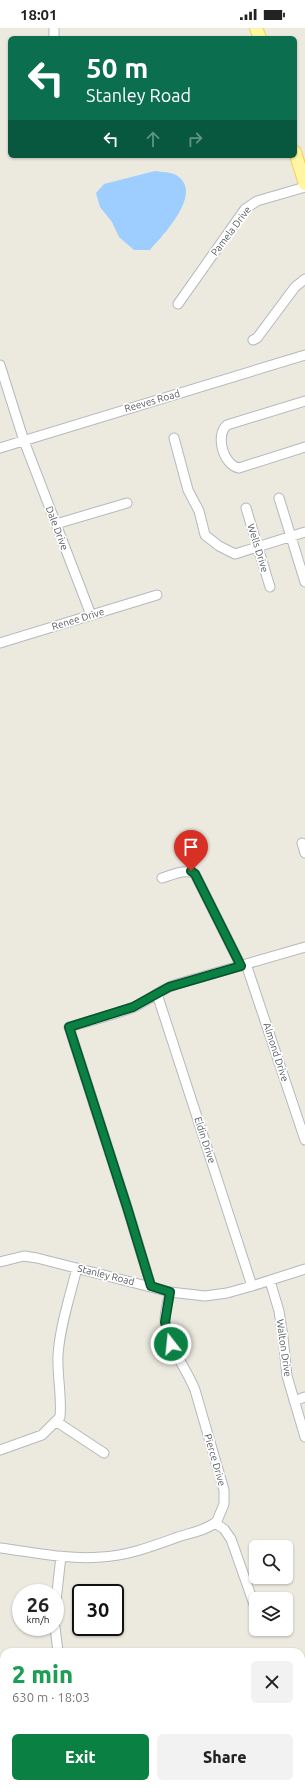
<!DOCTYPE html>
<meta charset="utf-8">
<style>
:root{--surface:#fff;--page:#f2f2f2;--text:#222;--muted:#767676;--accent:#0b8043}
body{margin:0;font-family:Ubuntu,sans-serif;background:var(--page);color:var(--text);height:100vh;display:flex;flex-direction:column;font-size:15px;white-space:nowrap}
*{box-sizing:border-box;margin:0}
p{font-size:13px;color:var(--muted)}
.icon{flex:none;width:22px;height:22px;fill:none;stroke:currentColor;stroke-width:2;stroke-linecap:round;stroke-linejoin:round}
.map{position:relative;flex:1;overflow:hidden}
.panel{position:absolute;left:0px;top:1620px;width:305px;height:140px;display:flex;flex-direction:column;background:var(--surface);border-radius:12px 12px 0 0;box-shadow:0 1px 3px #0004}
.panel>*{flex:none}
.banner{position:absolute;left:8px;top:8px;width:289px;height:122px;border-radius:6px;box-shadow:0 1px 3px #0004;background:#0b6e4f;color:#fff;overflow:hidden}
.buttons{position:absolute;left:249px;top:1512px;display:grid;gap:8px}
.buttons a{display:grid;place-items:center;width:44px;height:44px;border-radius:6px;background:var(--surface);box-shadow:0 1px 3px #0004;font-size:20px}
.speed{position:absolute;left:12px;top:1556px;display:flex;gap:8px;font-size:20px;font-weight:700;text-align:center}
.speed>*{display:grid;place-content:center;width:52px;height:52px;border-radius:50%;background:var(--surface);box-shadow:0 1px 3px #0004;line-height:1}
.speed small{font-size:10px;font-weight:400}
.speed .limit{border:2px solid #111;border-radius:6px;background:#fff;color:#111}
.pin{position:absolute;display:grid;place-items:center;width:34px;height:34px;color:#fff;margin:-41px -17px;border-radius:50% 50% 50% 0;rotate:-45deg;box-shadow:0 0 4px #0007}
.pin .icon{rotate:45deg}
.me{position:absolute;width:44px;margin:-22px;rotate:344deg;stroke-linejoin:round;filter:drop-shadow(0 0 3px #0008)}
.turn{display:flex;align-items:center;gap:14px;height:84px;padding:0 12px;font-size:18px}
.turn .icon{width:52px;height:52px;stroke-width:2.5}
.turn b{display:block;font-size:28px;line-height:34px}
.lanes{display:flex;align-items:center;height:38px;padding:0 12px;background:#0003;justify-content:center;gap:20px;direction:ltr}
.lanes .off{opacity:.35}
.round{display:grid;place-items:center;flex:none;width:42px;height:42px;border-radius:6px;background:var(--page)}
.summary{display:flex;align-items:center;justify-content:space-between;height:68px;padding:0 12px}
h1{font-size:24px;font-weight:800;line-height:30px;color:#1e9e55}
.action{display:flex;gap:8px;margin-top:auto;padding:8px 12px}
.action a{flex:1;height:46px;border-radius:6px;background:var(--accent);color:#fff;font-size:16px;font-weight:800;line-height:46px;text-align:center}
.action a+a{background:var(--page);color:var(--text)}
.status{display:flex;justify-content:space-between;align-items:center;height:28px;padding:0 20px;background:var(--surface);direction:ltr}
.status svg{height:11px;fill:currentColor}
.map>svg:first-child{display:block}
.water{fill:#9dceff}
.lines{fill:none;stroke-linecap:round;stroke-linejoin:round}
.minor-casing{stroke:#b5b8bd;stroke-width:11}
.major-casing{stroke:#f5d050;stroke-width:14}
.minor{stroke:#fff;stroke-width:9}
.major{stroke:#fff5a2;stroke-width:12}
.route-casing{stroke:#07532c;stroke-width:10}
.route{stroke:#0b8043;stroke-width:7}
.labels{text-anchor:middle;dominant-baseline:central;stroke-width:3.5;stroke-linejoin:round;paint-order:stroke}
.street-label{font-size:10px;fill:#585c61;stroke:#fff}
</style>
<div class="status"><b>18:01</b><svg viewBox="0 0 49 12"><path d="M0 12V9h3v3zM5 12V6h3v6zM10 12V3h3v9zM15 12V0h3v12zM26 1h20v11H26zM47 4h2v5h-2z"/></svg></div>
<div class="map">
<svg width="305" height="1760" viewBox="0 0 305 1760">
<rect width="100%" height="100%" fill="#eceadf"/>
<path class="water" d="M155,143C161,144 171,144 176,147C205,164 163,207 150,222H134L119,209L112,194L100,179L96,165L104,156Z"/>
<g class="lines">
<defs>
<path id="minor" d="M54,0V10
M178,276L245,181L257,173L305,159
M253,312L257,310L295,259L305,251
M0,337L24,413L91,587
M305,373L227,397C215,407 223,437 239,440L305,419
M174,410L188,462L199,483L205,507L219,518L235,526L305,504
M0,420L305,327
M279,470L305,554
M246,480L270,559
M56,496L127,475
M0,615L157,567
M302,815L305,825
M162,850C172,847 186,840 195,846L241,938
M246,936L305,1112
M157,966L252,1258
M0,1234L24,1228L37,1230L170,1264L205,1268L227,1265L252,1258L305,1241
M270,1253L279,1283L283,1309L287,1348L305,1409
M151,1258L127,1179L69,999C90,993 113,987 134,979C149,972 161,961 177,956L305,919
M294,1373L305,1369
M57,1394L104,1425
M0,1422L42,1407L60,1389C62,1368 57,1348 58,1327C60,1298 70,1268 77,1240
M215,1495L224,1501L231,1511L256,1582
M0,1520C33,1524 67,1532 101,1529C127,1528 153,1518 178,1509C190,1505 208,1502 217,1493L224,1476V1462L195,1362C187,1341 165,1314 165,1292C165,1283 168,1273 170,1264
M55,1582L61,1528
M55,1599L58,1624
M0,1669H4
M82,1756L83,1760
M179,1756L180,1760"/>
<path id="major" d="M256,0L260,10
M295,124L305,156"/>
</defs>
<use href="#minor" class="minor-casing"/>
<use href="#major" class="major-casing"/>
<use href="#minor" class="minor"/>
<use href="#major" class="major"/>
</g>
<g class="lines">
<defs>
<path id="route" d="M171,1316L165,1294L170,1264L151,1258L127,1179L69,999L133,979L169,959L241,938L195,846L191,843"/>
</defs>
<use href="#route" class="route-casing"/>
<use href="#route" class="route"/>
</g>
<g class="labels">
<g class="street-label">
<text transform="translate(231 203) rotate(-53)">Pamela Drive</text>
<text transform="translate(152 373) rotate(-16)">Reeves Road</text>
<text transform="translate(57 500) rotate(69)">Dale Drive</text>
<text transform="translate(258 520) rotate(73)">Wells Drive</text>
<text transform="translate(78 591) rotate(-17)">Renee Drive</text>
<text transform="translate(276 1024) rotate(72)">Almond Drive</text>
<text transform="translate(205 1112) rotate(72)">Eldin Drive</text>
<text transform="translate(106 1247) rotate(14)">Stanley Road</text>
<text transform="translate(284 1320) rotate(82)">Walton Drive</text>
<text transform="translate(215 1432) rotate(74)">Pierce Drive</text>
</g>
</g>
</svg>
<div class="buttons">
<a><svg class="icon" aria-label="search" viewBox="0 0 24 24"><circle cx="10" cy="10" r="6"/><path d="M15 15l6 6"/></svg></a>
<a><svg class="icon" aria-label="layers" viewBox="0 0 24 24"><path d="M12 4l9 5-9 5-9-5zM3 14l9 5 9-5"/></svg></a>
</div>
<div class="speed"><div>26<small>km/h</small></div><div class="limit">30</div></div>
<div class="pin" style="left:191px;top:843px;background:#d93025"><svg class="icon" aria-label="arrive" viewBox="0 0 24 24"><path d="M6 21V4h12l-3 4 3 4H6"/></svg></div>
<svg class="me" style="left:171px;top:1316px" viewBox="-20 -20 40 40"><circle r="17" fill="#0b8043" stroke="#fff" stroke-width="3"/><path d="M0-11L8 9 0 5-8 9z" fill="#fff"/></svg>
<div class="banner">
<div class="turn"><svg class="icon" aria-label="left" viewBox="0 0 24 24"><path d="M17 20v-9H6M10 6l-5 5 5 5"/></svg><div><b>50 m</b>Stanley Road</div></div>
<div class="lanes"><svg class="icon" aria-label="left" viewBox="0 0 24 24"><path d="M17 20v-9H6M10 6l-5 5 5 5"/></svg><svg class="icon off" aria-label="ahead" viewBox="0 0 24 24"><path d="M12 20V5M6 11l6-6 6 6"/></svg><svg class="icon off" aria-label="right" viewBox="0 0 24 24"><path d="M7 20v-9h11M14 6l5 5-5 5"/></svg></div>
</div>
<section class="panel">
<div class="summary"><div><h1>2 min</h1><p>630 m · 18:03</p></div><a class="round"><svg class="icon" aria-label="close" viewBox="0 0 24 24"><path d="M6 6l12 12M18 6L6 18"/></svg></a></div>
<div class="action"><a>Exit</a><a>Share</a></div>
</section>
</div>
